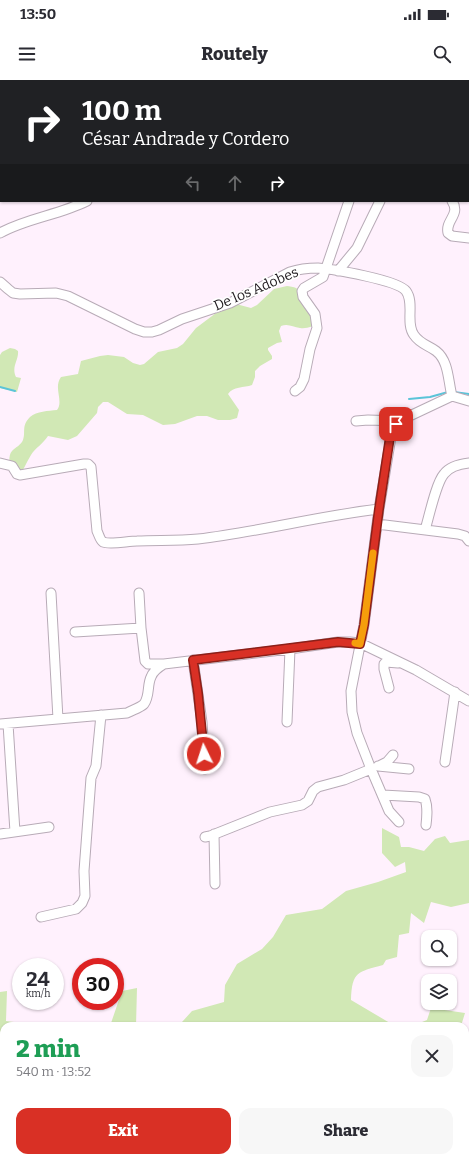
<!DOCTYPE html>
<meta charset="utf-8">
<style>
:root{--surface:#fff;--page:#f7f7f7;--text:#2b2b33;--muted:#7c7c81;--accent:#d93025}
body{margin:0;font-family:Bitter,serif;background:var(--page);color:var(--text);height:100vh;display:flex;flex-direction:column;font-size:15px;white-space:nowrap}
*{box-sizing:border-box;margin:0}
p{font-size:13px;color:var(--muted)}
.icon{flex:none;width:22px;height:22px;fill:none;stroke:currentColor;stroke-width:2;stroke-linecap:round;stroke-linejoin:round}
.map{position:relative;flex:1;overflow:hidden}
.sheet{position:absolute;left:0px;top:942px;width:469px;height:140px;display:flex;flex-direction:column;background:var(--surface);border-radius:12px 12px 0 0;box-shadow:0 1px 3px #0004}
.sheet>*{flex:none}
.top-card{position:absolute;left:0px;top:0px;width:469px;height:122px;box-shadow:0 1px 3px #0004;background:#202124;color:#fff;overflow:hidden}
.controls{position:absolute;left:421px;top:850px;display:grid;gap:8px}
.controls a{display:grid;place-items:center;width:36px;height:36px;border-radius:8px;background:var(--surface);box-shadow:0 1px 3px #0004;font-size:20px}
.speed{position:absolute;left:12px;top:878px;display:flex;gap:8px;font-size:20px;font-weight:700;text-align:center}
.speed>*{display:grid;place-content:center;width:52px;height:52px;border-radius:50%;background:var(--surface);box-shadow:0 1px 3px #0004;line-height:1}
.speed small{font-size:10px;font-weight:400}
.speed .limit{border:6px solid #d22;background:#fff;color:#111}
.pin{position:absolute;display:grid;place-items:center;width:34px;height:34px;color:#fff;margin:-17px;border-radius:8px;box-shadow:0 2px 6px #0006}
.me{position:absolute;width:44px;margin:-22px;rotate:356deg;stroke-linejoin:round;filter:drop-shadow(0 0 3px #0008)}
.turn{display:flex;align-items:center;gap:14px;height:84px;padding:0 16px;font-size:18px}
.turn .icon{width:52px;height:52px;stroke-width:2.5}
.turn b{display:block;font-size:28px;line-height:34px}
.lanes{display:flex;align-items:center;height:38px;padding:0 16px;background:#0003;justify-content:center;gap:20px;direction:ltr}
.lanes .off{opacity:.35}
.round{display:grid;place-items:center;flex:none;width:42px;height:42px;border-radius:12px;background:var(--page)}
.summary{display:flex;align-items:center;justify-content:space-between;height:68px;padding:0 16px}
h1{font-size:24px;font-weight:800;line-height:30px;color:#1e9e55}
.primary-button{display:flex;gap:8px;margin-top:auto;padding:8px 16px}
.primary-button a{flex:1;height:46px;border-radius:12px;background:var(--accent);color:#fff;font-size:16px;font-weight:800;line-height:46px;text-align:center}
.primary-button a+a{background:var(--page);color:var(--text)}
.status{display:flex;justify-content:space-between;align-items:center;height:28px;padding:0 20px;background:var(--surface);direction:ltr}
.status svg{height:11px;fill:currentColor}
header{display:flex;justify-content:space-between;align-items:center;height:52px;padding:0 16px;background:var(--surface);font-size:18px;font-weight:800}
.map>svg:first-child{display:block}
.green{fill:#d1e8b5}
.lines{fill:none;stroke-linecap:round;stroke-linejoin:round}
.stream{stroke:#5bc4d8;stroke-width:2}
.minor-casing{stroke:#b8abb7;stroke-width:11}
.minor{stroke:#fff;stroke-width:9}
.route-casing{stroke:#8d1f18;stroke-width:10}
.route{stroke:#d93025;stroke-width:7}
.slow{stroke:#f59e0b;stroke-width:7}
.labels{text-anchor:middle;dominant-baseline:central;stroke-width:3.5;stroke-linejoin:round;paint-order:stroke}
.street-label{font-size:14px;fill:#1f1a1e;stroke:#fff}
</style>
<div class="status"><b>13:50</b><svg viewBox="0 0 49 12"><path d="M0 12V9h3v3zM5 12V6h3v6zM10 12V3h3v9zM15 12V0h3v12zM26 1h20v11H26zM47 4h2v5h-2z"/></svg></div>
<header><svg class="icon" aria-label="menu" viewBox="0 0 24 24"><path d="M4 6h16M4 12h16M4 18h16"/></svg>Routely<svg class="icon" aria-label="search" viewBox="0 0 24 24"><circle cx="10" cy="10" r="6"/><path d="M15 15l6 6"/></svg></header>
<div class="map">
<svg width="469" height="1082" viewBox="0 0 469 1082">
<rect width="100%" height="100%" fill="#fff1fd"/>
<path class="green" d="M0,0H116L117,1H1V69Z
M287,206C289,206 294,207 296,208C303,212 322,234 320,243C314,246 307,249 300,248C293,247 288,243 281,246L279,251L282,262L277,263L268,268V270L272,276V279L260,286L255,291V297L252,305C244,308 233,306 228,314L239,330L237,338L230,340H218L207,336H197L175,344L163,345L143,335L127,334L108,322H103L98,327L97,333L77,356L68,360L48,356C43,364 35,368 31,375C26,383 23,391 18,398H13C10,392 7,376 12,371C16,367 21,365 23,360C26,352 21,346 30,337C37,331 48,331 57,330C64,321 53,308 61,297L78,294L81,281L100,276L108,275L124,277L133,283L140,285L144,284L158,272L177,268L183,264L196,248L216,233L236,224L251,228L257,225L274,209Z
M10,268L15,269L18,271C19,280 11,287 16,297L21,298L17,312L0,308V275L2,272Z
M382,748L399,757L401,767H409L424,771L435,759L445,756L450,763L469,760V823L451,827L431,822L424,843L411,833L409,853L399,855L397,877L386,880L383,885C358,892 352,891 351,920L395,946H157L182,942L192,931L224,922L225,905L237,884L262,869L273,857L286,835L322,829L346,811L378,802L406,792L405,782L395,787L382,773Z
M137,908L136,946H110L122,911Z
M7,911L6,941L46,946H4V1078H100L98,1082H0V1064L2,1062L0,1059V912Z
M431,928L465,933L461,946H412L427,940Z
M138,1078H187L188,1082H143Z
M206,1078H289V1082H208Z"/>
<g class="lines">
<path class="stream" d="M0,307L15,311
M454,312L469,314
M409,319L430,317L448,312"/>
<defs>
<path id="minor" d="M238,1L240,0
M372,1V0
M452,121C461,135 445,140 448,153L452,156L469,158
M0,153C27,138 59,135 87,121
M338,191L357,168L380,121
M0,202L8,209L13,213L20,214L56,213L68,216L135,249L144,252H152L159,250L182,239L230,223L290,192C299,189 308,188 318,188C332,189 398,200 406,211C415,223 405,243 414,255C420,264 428,265 436,271C449,281 448,301 452,316
M295,311L300,307L304,299L310,269L317,248L315,234L303,217L302,211L304,208L323,197L349,121
M452,316L469,321
M356,341L368,340L399,341
M0,383L12,386L17,394L20,395L84,384H88L91,387L97,451C99,455 100,460 103,462C110,465 128,461 137,461C157,460 177,461 198,459C259,452 318,436 379,429
M377,444L458,454L465,456L469,461
M425,450C429,437 436,403 444,394C450,386 460,384 469,383
M51,513L58,639
M139,513L141,548L145,581L148,584H164
M75,552L141,548
M193,580L202,642L205,689
M389,608L384,589V584L386,582L398,583
M287,642L290,569
M0,644L127,633C132,630 140,628 144,624C150,616 147,605 151,597C153,591 159,587 164,584L290,569L338,562H350L360,563L416,590L469,621
M8,644L15,752
M445,682L455,612
M378,686L409,689
M379,686L387,682L393,675
M371,689L389,731L399,742
M383,715L419,717L425,719C428,727 427,736 426,745
M0,754L49,747
M214,754L215,804
M205,757L210,756L270,732L302,725L308,721L313,711L318,707L344,700L371,689L357,653L352,632L351,611L364,545L379,429L391,357L396,344L399,341L452,316
M41,837L76,829L82,823L85,816L84,791L91,698L96,686L101,635
M465,993H469
M465,1061H469
M58,1082L64,1078"/>
</defs>
<use href="#minor" class="minor-casing"/>
<use href="#minor" class="minor"/>
</g>
<g class="lines">
<defs>
<path id="route" d="M204,674L198,613L193,580L338,562L360,564L364,545L379,429L390,357L396,344"/>
</defs>
<use href="#route" class="route-casing"/>
<use href="#route" class="route"/>
<path class="slow" d="M355,563L360,564L364,545L373,473"/>
</g>
<g class="labels">
<g class="street-label">
<text transform="translate(256 209) rotate(-23)">De los Adobes</text>
</g>
</g>
</svg>
<div class="controls">
<a><svg class="icon" aria-label="search" viewBox="0 0 24 24"><circle cx="10" cy="10" r="6"/><path d="M15 15l6 6"/></svg></a>
<a><svg class="icon" aria-label="layers" viewBox="0 0 24 24"><path d="M12 4l9 5-9 5-9-5zM3 14l9 5 9-5"/></svg></a>
</div>
<div class="speed"><div>24<small>km/h</small></div><div class="limit">30</div></div>
<div class="pin" style="left:396px;top:344px;background:#d93025"><svg class="icon" aria-label="arrive" viewBox="0 0 24 24"><path d="M6 21V4h12l-3 4 3 4H6"/></svg></div>
<svg class="me" style="left:204px;top:674px" viewBox="-20 -20 40 40"><circle r="17" fill="#d93025" stroke="#fff" stroke-width="3"/><path d="M0-11L8 9 0 5-8 9z" fill="#fff"/></svg>
<div class="top-card">
<div class="turn"><svg class="icon" aria-label="right" viewBox="0 0 24 24"><path d="M7 20v-9h11M14 6l5 5-5 5"/></svg><div><b>100 m</b>César Andrade y Cordero</div></div>
<div class="lanes"><svg class="icon off" aria-label="left" viewBox="0 0 24 24"><path d="M17 20v-9H6M10 6l-5 5 5 5"/></svg><svg class="icon off" aria-label="ahead" viewBox="0 0 24 24"><path d="M12 20V5M6 11l6-6 6 6"/></svg><svg class="icon" aria-label="right" viewBox="0 0 24 24"><path d="M7 20v-9h11M14 6l5 5-5 5"/></svg></div>
</div>
<section class="sheet">
<div class="summary"><div><h1>2 min</h1><p>540 m · 13:52</p></div><a class="round"><svg class="icon" aria-label="close" viewBox="0 0 24 24"><path d="M6 6l12 12M18 6L6 18"/></svg></a></div>
<div class="primary-button"><a>Exit</a><a>Share</a></div>
</section>
</div>
